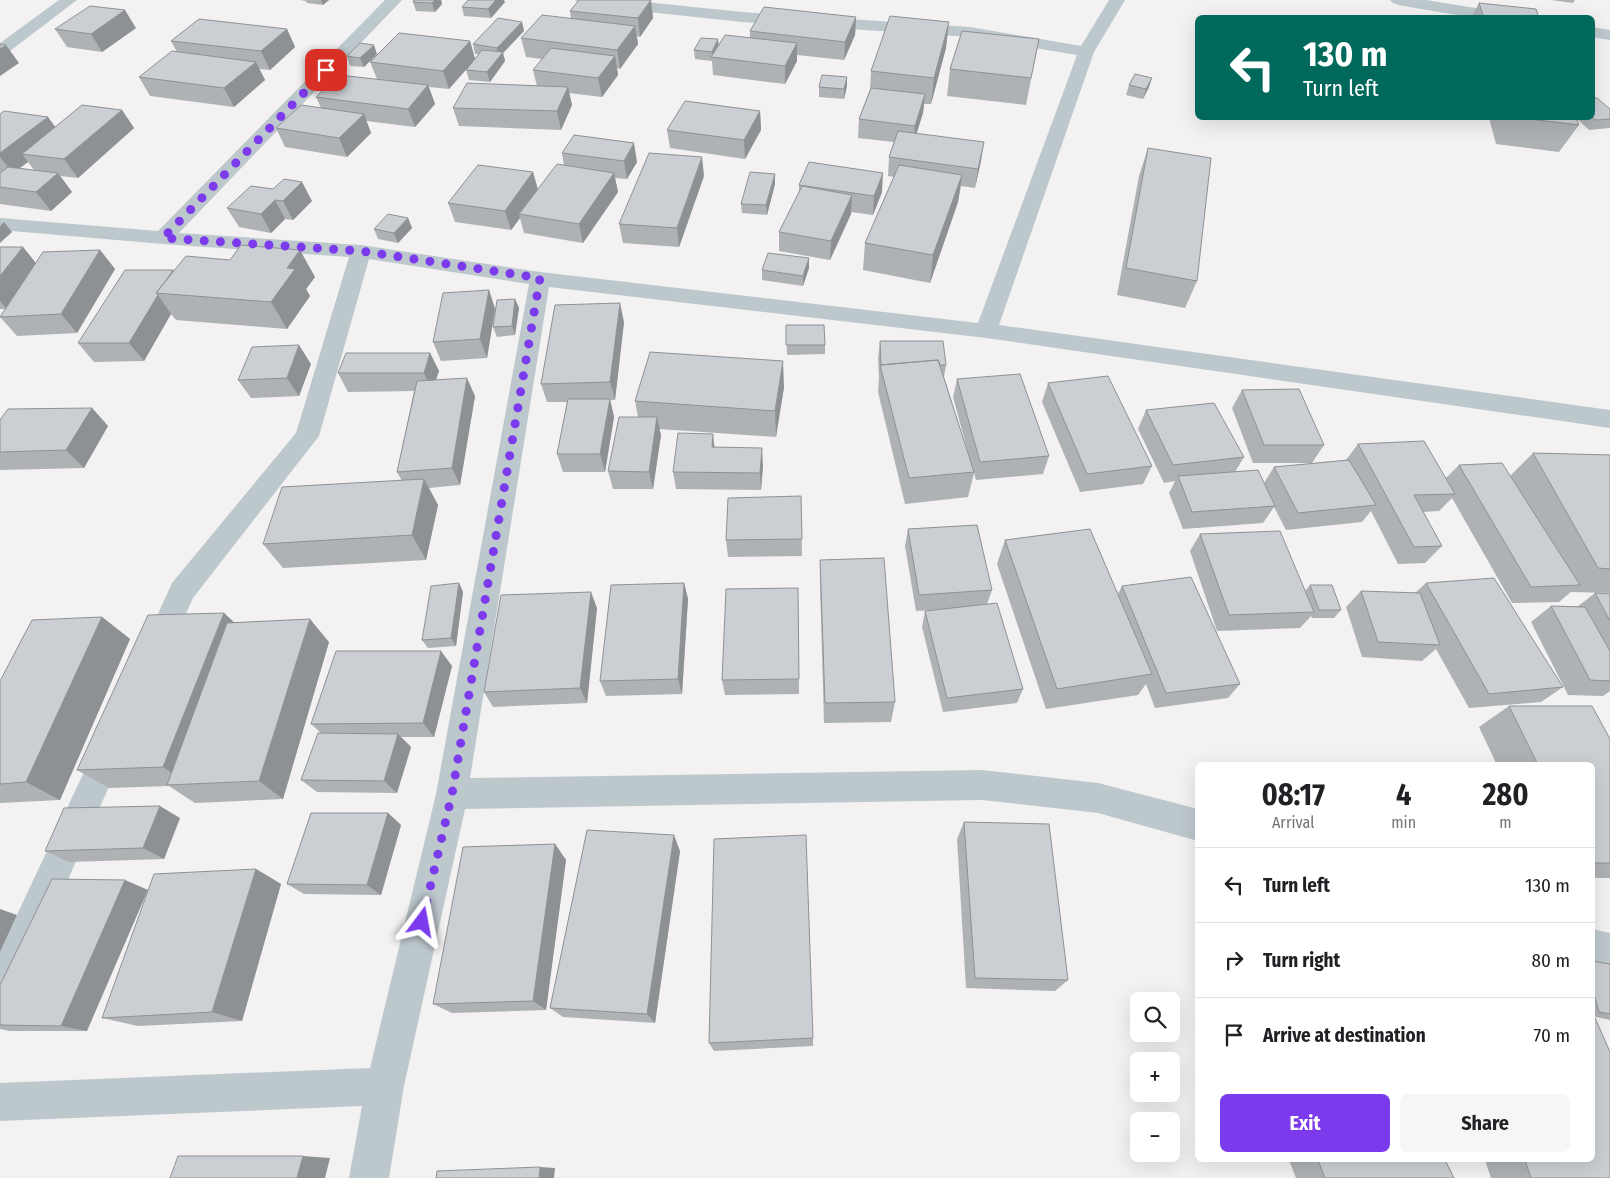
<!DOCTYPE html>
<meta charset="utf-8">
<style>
:root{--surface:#fff;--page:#f6f6f6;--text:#202124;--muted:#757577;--line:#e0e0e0;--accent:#7c3aed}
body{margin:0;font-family:"Fira Sans Condensed",sans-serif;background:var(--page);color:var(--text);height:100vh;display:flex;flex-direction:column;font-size:19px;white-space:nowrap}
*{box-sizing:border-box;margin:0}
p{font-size:16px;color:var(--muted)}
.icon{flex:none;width:28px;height:28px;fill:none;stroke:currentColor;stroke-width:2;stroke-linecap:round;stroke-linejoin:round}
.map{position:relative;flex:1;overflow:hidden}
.drawer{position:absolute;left:1195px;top:762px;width:400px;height:400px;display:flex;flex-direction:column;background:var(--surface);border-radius:8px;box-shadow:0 5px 20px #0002}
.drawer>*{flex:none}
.hud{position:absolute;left:1195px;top:15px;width:400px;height:105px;border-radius:8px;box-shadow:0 5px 20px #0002;background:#00695c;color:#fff;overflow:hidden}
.fabs{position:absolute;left:1130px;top:992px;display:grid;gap:10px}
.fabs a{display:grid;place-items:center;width:50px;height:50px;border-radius:8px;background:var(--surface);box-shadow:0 5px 20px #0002;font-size:25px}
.pin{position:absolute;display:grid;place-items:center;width:42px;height:42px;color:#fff;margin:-21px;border-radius:10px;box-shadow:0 2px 8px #0006}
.me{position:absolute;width:55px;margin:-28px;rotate:13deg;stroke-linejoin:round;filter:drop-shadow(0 0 4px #0008)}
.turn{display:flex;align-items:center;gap:18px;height:105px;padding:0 25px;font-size:22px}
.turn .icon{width:65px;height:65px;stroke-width:2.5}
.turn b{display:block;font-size:35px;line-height:42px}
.eta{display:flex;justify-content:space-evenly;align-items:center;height:85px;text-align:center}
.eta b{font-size:30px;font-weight:700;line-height:35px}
.action{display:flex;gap:10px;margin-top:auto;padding:10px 25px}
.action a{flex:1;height:58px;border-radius:8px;background:var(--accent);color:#fff;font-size:20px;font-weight:700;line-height:58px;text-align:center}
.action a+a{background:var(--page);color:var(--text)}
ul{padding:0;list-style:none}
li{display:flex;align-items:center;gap:15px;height:75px;padding:0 25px;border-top:1px solid var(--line)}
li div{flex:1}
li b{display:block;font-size:19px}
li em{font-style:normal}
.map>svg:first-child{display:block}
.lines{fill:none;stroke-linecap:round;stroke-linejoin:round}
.street{fill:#bdc8cd;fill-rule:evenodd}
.wall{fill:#afb2b5;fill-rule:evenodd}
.shaded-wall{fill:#8e9194}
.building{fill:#cbcfd3;stroke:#8e9194}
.route{stroke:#7c3aed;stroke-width:9;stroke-dasharray:0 16.2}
</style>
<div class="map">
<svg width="1610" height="1178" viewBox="0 0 1610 1178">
<rect width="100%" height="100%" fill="#f3f1f1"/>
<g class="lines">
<path class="street" d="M59,0H77L6,54L0,56V43Z
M385,0H402L179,233L361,245L540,272L978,323L1077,55L970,37L742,22L583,5L578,3L575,0H626L742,12L970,27L1081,46L1109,0H1125L1094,52L999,325L1610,410V428L986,338L549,287L470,778L982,770L1098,783L1198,809V841L1098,813L982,800L465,809L404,1086L389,1178H349L362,1106L0,1121V1083L370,1068L436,794L529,284L369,259L319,436L193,598L167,656L157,659L147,656L143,647L172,583L296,433L349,257L163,244L0,230V218L158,231Z
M1390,0H1426L1506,13L1512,15L1513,18H1475L1398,5L1393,3Z
M1592,27L1610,30V40L1592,37Z
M111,734L122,738L126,748L13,1004L0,1009V951L100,738Z
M1592,929L1610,933V969L1592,964Z"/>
</g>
<path class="wall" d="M300,0H329L323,5L307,3L306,1Z
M414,0H441L442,4L435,12L416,11L413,2Z
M651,0L653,18L640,37L637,36L638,44L620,69L617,68L618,75L602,97L569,93L572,105L561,130L459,126L453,108L537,86L533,70L542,59L526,57L521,38L571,18L570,11Z
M1551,0H1575L1573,3Z
M505,2L491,18L464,16L462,7Z
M1479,3L1539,18H1471Z
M856,17L855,35L844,60L797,55V61L785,84L713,75L712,61L695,59L694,50L719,45L750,37V31Z
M522,22L524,31L503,53L505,61L490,82L469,80L466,70L473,62L449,89L429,87L435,104L415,127L366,121L371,133L347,157L285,147L276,128L321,108L316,97L377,79L370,62L470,41L475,59L479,54H475L473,44Z
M136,28L102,52L67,47L55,29Z
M287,29L295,47L270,70L259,69L265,80L234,107L150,96L139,77L177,52L171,41Z
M1039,39L1026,105L947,96L950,69Z
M946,48L931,104H924L923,113L916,133L981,161L975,188L961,186L958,202L930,283L863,270L865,243L894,177L888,176L889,157L894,142L858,138L859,119L870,90L871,71Z
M377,54L364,67L350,66L347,56Z
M1129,85L1149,87L1143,99L1126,95Z
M847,86L844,99L819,97V87Z
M1610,109V128L1589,130L1577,119L1579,125L1559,152L1496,144L1489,118H1592Z
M122,110L134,128L78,178L60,176L72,192L51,211L0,204V173L2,172H0V114L55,127ZM28,162L34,170L20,168Z
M760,111L761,130L745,159L670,148L667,130Z
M1148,148L1197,281L1185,308L1117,295L1139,176Z
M562,153L637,162L627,179L615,178L618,192L583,243L524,233L520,218L511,230L455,222L448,203L533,172L538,189L564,165Z
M775,174V184L767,215L742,213L741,204Z
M704,176L679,247L623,243L619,224Z
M799,185L882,192L873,215L851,212V214L830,260L779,251V232L799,193Z
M273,189L312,201L293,220L285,219L271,233L239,227L227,208Z
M408,218L412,228L398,243L378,239L374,229Z
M0,247H23L36,263L100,250L115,269L77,333L17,336L0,317L5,309H0Z
M809,258V268L803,286L762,280V270Z
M173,270L174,271L315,277L306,289L310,296L287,329L176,320L171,314L144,361L94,362L78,343Z
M489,290L495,309L487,358L441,361L433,342Z
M515,299L519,308L515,335L497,337L493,327Z
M624,322L615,400H610L614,417L605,472H563L557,454L567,402H547L541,384Z
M786,325L825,345V354L787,355Z
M880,341L946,365L944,377L970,460L953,397L957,379L1049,456L1043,474L976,480L974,473L968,497L905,504L878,392L879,378L878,359Z
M430,353L439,371L436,380L475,396L460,485L429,488L438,505L426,560L283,568L263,544L402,481L397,472L414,391L348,392L338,373Z
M311,364L299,396L251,398L238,380Z
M1048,383L1152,466L1143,484L1080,492L1042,402Z
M784,387L776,437L659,429L661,435L653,489H613L608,471L638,417L635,401Z
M1242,390L1324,445L1312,463H1253L1232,408Z
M92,408L108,426L84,468L0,470V420Z
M1146,410L1244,457L1235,472L1264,483L1274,467L1346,460L1358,444L1446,478L1459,465L1510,476L1533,453L1610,455V593L1571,592L1559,602L1512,603L1452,498L1439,511L1423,512L1442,546L1425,563L1398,564L1371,511L1362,522L1286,530L1274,507L1263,523L1183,529L1169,493L1175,481L1164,483L1138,429Z
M715,447L763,466L761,490L676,489L673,472Z
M801,496L802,556L728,557L726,540Z
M908,529L992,590L987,604L1023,689L1017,703L943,712L922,627L925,611L945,609L916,611L905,546Z
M1200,534L1305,591L1310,585L1341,610L1334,618H1312L1311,616L1300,628L1217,631L1190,551Z
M1005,540L1118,594L1122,586L1240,684L1228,698L1155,708L1146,684L1138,695L1046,709L997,564Z
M820,560L895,702L891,722L824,723L820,583Z
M459,583L463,592L456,646L428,648L422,640Z
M684,583L688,599L682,694L606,696L600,681Z
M1426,583L1563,687L1541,702L1469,708L1436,649L1422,661L1362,657L1346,607L1361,591L1415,593Z
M798,588L799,694L725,695L722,680Z
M1595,593L1610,594V691L1603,696L1568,695L1531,622L1551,606L1577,607Z
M597,608L587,703L493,707L484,692Z
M224,613L234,622L329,642L283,799L195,803L169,786L109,788L77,770Z
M102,617L130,639L60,800L0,803V681Z
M452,666L434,737H401L411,747L397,793L317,792L301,780L321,733L311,724Z
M1509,706L1610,739V878H1592V765H1497L1479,727Z
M388,813L401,825L381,895L304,894L287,884Z
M180,818L164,859L69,862L45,851Z
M964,822L1068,980L1055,991L966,988L957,839Z
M555,844L566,860L546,1010L452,1013L433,1004Z
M680,851L655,1023L563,1017L550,1008Z
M256,869L281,884L242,1021L138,1026L102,1018Z
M1592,961L1610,964V1020L1592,1016Z
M0,985L87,1031H10L0,1029Z
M813,1038V1046L714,1051L709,1043Z
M1289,1160H1445L1454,1178H1296Z
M1485,1160H1592L1610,1178H1491Z"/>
<path class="shaded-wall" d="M321,0H329L323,5Z
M435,0H441L442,4L435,12L432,3Z
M496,0H504L505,2L491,18L488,9Z
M651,0L653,18L640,37L638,18Z
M125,10L136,28L102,52L91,34Z
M856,17L855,35L844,60L845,42Z
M522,22L524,31L503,53L505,61L490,82L487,72L499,57L497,48Z
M949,22L946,48L931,104L934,78Z
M635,26L638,44L620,69L617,50Z
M287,29L295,47L270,70L261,51Z
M718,39L719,48L713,57L712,52Z
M470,41L475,59L449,89L443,71Z
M797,43V61L785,84V66Z
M6,45L19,63L0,76V49Z
M374,45L377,54L364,67L360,58Z
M615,56L618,75L602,97L598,78Z
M256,62L265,80L234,107L224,88Z
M847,77V86L844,99V89Z
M1152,78L1149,87L1143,99L1146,89Z
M428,85L435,104L415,127L408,109Z
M568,87L572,105L561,130L557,111Z
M925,94L923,113L913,145L915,126Z
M122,110L134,128L78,178L64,159Z
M760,111L761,130L745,159L744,140Z
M364,114L371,133L347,157L339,138Z
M48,117L62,136L22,154L28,162L13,173L0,157V153Z
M984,142L981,161L975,188L978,169Z
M634,143L637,162L627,179L624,161Z
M702,157L704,176L679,247L677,228Z
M533,172L538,191L519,214L520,218L511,230L505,211Z
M58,173L72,192L51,211L36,192Z
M614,173L618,192L583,243L579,224Z
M883,173L882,192L873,215L874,196Z
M775,174V184L767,215L766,205Z
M962,175L958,202L930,283L933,255Z
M302,182L312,201L293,220L283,201Z
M852,195L851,214L830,260L831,241Z
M275,200L285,219L271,233L261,214Z
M408,218L412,228L398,243L394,233Z
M4,222L12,232L0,243V226Z
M23,247L38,266L7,309L0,301V276Z
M100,250L115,269L77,333L61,314Z
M300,250L315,277L306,289L310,296L287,329L271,302L287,268Z
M809,258V268L803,286V276Z
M489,290L495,309L487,358L480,339Z
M158,295L171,314L144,361L129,343Z
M515,299L519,308L515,335L512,326Z
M620,303L624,322L615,400L610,382Z
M299,345L311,364L299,396L287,378Z
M430,353L439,371L432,391L424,373Z
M783,361L784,387L776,437L775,411Z
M467,378L475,396L460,485L452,468Z
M610,399L614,417L605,472L600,454Z
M92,408L108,426L84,468L66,450Z
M657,417L661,435L653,489L649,472Z
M713,434L715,452L712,447Z
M762,448L763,466L761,490L760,473Z
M424,479L438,505L426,560L412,535Z
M459,583L463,592L456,646L451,638Z
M684,583L688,599L682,694L678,679Z
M591,592L597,608L587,703L580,688Z
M224,613L247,635L188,784L163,767Z
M102,617L130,639L60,800L26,782Z
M310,619L329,642L283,799L259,781Z
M441,651L452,666L434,737L423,723Z
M398,734L411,747L397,793L384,781Z
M160,806L180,818L164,859L143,848Z
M388,813L401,825L381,895L367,885Z
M674,835L680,851L655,1023L647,1014Z
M555,844L566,860L546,1010L533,1001Z
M256,869L281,884L242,1021L212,1012Z
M125,880L148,890L87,1031L61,1026Z
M0,909L17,915L0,952Z
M303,1156L330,1158L325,1178H297Z
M540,1167L555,1168L554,1178H539Z"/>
<path class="building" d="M414,0H435L432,3L413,2Z
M468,0H496L488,9L462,7Z
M579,0H651L638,18L570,11Z
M1479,3L1536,9L1539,18H1484Z
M90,6L125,10L91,34L55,29Z
M764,7L856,17L845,42L750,31Z
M542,15L635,26L617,50L521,38Z
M890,16L949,22L934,78L871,71Z
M498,18L522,22L497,48L473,44Z
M199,19L287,29L261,51L171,41Z
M962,31L1039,39L1031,78L950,69Z
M399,33L470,41L443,71L370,62Z
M725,35L797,43L785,66L711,57Z
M701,38L718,39L712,52L694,50Z
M360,43L374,45L360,58L347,56Z
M0,44L6,45L0,49Z
M551,48L615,56L598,78L533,70Z
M482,50L503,52L487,72L466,70Z
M172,51L256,62L224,88L139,77Z
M1135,74L1152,78L1146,89L1129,85Z
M339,75L428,85L408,109L316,97Z
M822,75L847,77L844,89L819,87Z
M467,83L568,87L557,111L453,108Z
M871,88L925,94L915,126L859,119Z
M1592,98H1597L1610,109V119L1596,120L1592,117Z
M685,101L760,111L744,140L667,130Z
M82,105L122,110L64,159L22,154Z
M301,105L364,114L339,138L276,128Z
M4,111L48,117L0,153V114Z
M1521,118H1576L1579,125Z
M898,131L984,142L978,169L889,157Z
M574,135L634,143L624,161L562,153Z
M1148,148L1211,158L1197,281L1126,268Z
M649,153L702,157L677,228L619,224Z
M809,162L883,173L874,196L799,185Z
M557,164L614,173L579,224L519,214Z
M478,165L533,172L505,211L448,203Z
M899,165L962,175L933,255L865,243Z
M8,167L58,173L36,192L0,187V173Z
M750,172L775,174L766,205L741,204Z
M284,179L302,182L283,201L275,200L261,214L227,208L251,186L273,189Z
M802,186L852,195L831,241L779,232Z
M388,214L408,218L394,233L374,229Z
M241,245L300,250L287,268L295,269L271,302L156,293L186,256L230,260Z
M0,247H23L0,276Z
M100,250L61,314L0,317L43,252Z
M768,253L809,258L803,276L762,270Z
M125,270H173L167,279L156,293L158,295L129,343H78Z
M489,290L480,339L433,342L443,293Z
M515,299L512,326L493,327L497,300Z
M620,303L610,382L541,384L555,305Z
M786,325H824L825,345H786Z
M880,341H943L946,365H940L938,360L881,365Z
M299,345L287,378L238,380L252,347Z
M650,352L783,361L775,411L635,401Z
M346,353H430L424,373H338Z
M938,360L974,472L909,478L880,365Z
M1020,374L1049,456L980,462L957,379Z
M1108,376L1152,466L1087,474L1048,383Z
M467,378L452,468L397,472L417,381Z
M1299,389L1324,445H1264L1242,390Z
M568,399H610L600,454H557Z
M1214,403L1244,457L1173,465L1146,410Z
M92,408L66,450L0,452V420L8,409Z
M619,417H657L649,472L608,471Z
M678,433L713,434L712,447L762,448L760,473L673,472Z
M1424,441L1455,494L1414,495L1442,546L1414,547L1358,444Z
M1533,453L1610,455V569L1598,568Z
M1349,460L1376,505L1298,513L1274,467Z
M1502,463L1580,585L1531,587L1459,465Z
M1258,470L1275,506L1192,512L1178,476Z
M424,479L412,535L263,544L282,487Z
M801,496L802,539L726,540L728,498Z
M977,525L992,590L919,595L908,529Z
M1090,529L1152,674L1057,689L1005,540Z
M1280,531L1314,612L1229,615L1200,534Z
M884,558L895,702L825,703L820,560Z
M1191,577L1240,684L1166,693L1122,586Z
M1494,578L1563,687L1489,694L1426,583Z
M459,583L451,638L422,640L431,586Z
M684,583L678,679L600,681L611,585Z
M1310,585H1332L1341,610H1319Z
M798,588L799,679L722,680L726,589Z
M1361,591L1420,593L1440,645L1378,642Z
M591,592L580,688L484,692L501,595Z
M1595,593L1610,594V621Z
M997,603L1023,689L947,698L925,611Z
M1551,606L1585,607L1610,651V681L1590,680Z
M224,613L163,767L77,770L148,615Z
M102,617L26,782L0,784V681L32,620Z
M310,619L259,781L167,785L227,623Z
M336,651H441L423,723L311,724Z
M1509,706H1592L1610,739V863H1592V765H1538Z
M318,733L398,734L384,781L301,780Z
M160,806L143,848L45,851L64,808Z
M311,813H388L367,885L287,884Z
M964,822L1049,824L1068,980L975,978Z
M587,830L674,835L647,1014L550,1008Z
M806,835L813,1038L709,1043L714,839Z
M555,844L533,1001L433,1004L463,847Z
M256,869L212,1012L102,1018L154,874Z
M52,879L125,880L61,1026L0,1025V985Z
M1592,961L1610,964V1014L1599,1012L1592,987Z
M1592,1017L1595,1018L1610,1052V1178H1531L1525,1160H1592Z
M178,1156H303L297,1178H170Z
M1318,1160H1445L1454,1178H1325Z
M540,1167L539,1178H436L437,1171Z"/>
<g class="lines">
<path class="route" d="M326,70L163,238L361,251L540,278L452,794L422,922"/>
</g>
</svg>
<div class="fabs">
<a><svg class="icon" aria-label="search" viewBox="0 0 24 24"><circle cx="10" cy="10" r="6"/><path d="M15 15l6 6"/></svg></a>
<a>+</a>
<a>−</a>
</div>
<div class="pin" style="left:326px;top:70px;background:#d93025"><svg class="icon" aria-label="arrive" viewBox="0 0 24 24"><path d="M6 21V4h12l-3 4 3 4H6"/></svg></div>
<svg class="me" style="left:422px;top:922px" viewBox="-20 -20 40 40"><path d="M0-17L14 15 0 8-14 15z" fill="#7c3aed" stroke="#fff" stroke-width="4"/></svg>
<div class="hud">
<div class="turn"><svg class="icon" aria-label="left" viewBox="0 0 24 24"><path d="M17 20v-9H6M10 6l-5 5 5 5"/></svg><div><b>130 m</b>Turn left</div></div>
</div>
<section class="drawer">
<div class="eta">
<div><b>08:17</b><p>Arrival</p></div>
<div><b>4</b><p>min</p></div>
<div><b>280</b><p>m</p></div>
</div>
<ul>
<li><svg class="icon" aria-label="left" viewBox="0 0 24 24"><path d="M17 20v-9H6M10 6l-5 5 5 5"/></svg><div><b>Turn left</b></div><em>130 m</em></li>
<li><svg class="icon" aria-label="right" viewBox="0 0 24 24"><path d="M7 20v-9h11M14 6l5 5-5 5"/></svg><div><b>Turn right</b></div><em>80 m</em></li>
<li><svg class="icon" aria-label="arrive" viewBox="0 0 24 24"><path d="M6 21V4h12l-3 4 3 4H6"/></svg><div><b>Arrive at destination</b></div><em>70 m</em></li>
</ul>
<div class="action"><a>Exit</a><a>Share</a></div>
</section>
</div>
